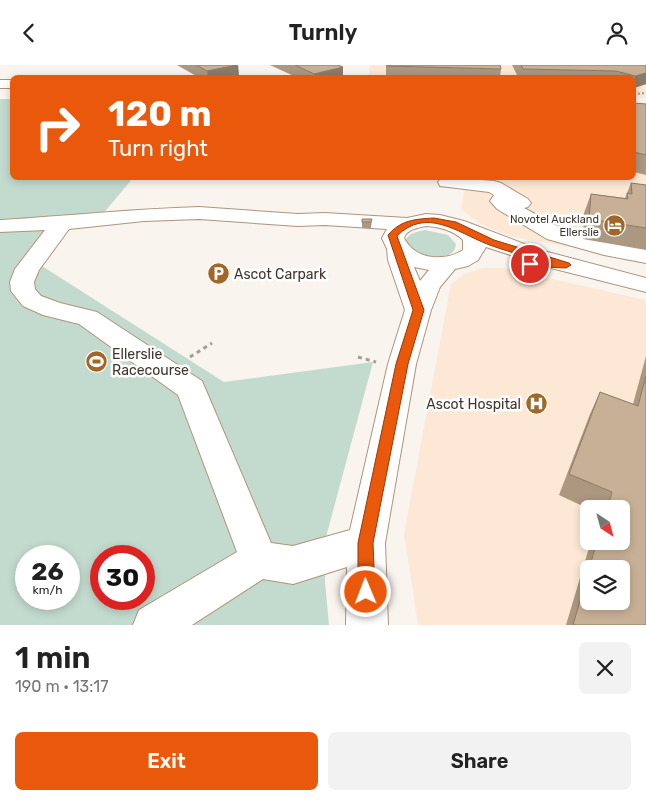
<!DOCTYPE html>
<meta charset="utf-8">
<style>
:root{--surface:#fff;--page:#f2f2f2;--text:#222;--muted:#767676;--accent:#ea580c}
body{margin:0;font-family:Rubik,sans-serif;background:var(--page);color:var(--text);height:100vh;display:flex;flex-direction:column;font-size:19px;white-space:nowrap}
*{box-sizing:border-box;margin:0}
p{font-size:16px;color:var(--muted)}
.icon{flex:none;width:28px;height:28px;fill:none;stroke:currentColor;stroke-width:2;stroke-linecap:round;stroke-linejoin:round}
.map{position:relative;height:560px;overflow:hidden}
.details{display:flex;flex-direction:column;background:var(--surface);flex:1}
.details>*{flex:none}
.banner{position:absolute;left:10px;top:10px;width:626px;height:105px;border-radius:8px;box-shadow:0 2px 8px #0003;background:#ea580c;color:#fff;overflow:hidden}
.needle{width:32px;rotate:144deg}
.controls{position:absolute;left:580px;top:435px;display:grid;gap:10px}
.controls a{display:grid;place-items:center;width:50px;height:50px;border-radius:8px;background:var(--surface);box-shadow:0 2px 8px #0003;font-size:25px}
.speed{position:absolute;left:15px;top:480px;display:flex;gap:10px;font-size:25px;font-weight:700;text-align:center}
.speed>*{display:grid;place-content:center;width:65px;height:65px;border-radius:50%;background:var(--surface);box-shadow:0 2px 8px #0003;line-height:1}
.speed small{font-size:12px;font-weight:400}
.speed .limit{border:8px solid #d22;background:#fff;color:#111}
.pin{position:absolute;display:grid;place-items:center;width:42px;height:42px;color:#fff;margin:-21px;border:2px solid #fff;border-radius:50%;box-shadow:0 1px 5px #0007}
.me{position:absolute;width:55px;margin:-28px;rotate:359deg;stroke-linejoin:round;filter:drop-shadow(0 0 4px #0008)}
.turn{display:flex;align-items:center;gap:18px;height:105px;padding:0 15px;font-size:22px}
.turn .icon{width:65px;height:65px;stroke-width:2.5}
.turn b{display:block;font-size:35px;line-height:42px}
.round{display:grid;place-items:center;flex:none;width:52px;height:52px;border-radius:8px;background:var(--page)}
.summary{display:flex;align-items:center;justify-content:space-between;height:85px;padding:0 15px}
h1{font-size:30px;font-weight:600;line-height:38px}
.cta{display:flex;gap:10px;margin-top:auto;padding:10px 15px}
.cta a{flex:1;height:58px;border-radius:8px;background:var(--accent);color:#fff;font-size:20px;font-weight:600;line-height:58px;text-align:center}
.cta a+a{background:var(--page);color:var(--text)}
header{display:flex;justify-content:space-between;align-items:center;height:65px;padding:0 15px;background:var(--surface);font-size:22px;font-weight:600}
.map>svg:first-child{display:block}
.built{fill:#fde8d5;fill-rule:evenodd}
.green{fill:#c2dbce;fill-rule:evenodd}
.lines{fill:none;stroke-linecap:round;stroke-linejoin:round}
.minor-casing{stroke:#af947c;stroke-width:2}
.path-far1{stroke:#a59d95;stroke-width:2;stroke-dasharray:2 2;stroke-linecap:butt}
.path{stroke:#a59d95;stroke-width:3;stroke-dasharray:4 4;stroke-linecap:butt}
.minor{fill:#fff;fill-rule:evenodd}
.wall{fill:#ac9781}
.shaded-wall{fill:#8c7b69}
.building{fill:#c8b096;stroke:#8c7b69}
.route{fill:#ea580c;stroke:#983908}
.labels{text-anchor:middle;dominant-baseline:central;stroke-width:5;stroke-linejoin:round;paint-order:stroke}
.far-poi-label{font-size:11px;fill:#40352b;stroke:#fff;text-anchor:end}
.poi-label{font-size:14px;fill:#40352b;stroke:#fff;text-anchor:start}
</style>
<header><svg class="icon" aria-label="back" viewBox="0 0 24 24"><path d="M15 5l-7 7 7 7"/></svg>Turnly<svg class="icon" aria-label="person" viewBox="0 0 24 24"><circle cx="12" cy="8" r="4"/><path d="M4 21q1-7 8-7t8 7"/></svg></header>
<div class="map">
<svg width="646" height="560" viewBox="0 0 646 560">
<rect width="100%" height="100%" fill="#faf4ef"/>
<path class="built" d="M370,0H595L646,9V33L634,32V12H368Z
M634,53L646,54V194L512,172L487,162L471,153L461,143L467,113L634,112Z
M482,203H504L646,235V560H418L404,469L451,219L464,209ZM589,444H621V476H589ZM589,504H621V536H589Z"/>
<path class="green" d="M0,34H12V112L133,113L102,150L73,152L42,201L224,317L373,297L326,472L325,517L329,560H0ZM26,491H69V534H26ZM101,491H144V534H101Z
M425,165L448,170L456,179C454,198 427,191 416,188L405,176C409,168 416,167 425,165Z"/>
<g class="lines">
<defs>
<path id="minor" d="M0,15H12V23H0Z
M442,112L494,116L501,118L528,134L531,138L528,142L524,143L563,164L607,177L646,184V198L604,190L547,174L497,144L490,136L494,130L489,127L440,121L438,117Z
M199,142L298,149L325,148L407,153L426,149L440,150L464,156L540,185L646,213V227L547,202L486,182L478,195L468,201L455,204L440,222L431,245L416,299L385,478L388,560H346L347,502L293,519L263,514L192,560H133L139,545L237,487L178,330L79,259L43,250L23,241L11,226L10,217L15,204L45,165L0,167V155C66,151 133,144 199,142ZM199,154L298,161L325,160L387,164L382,173L387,184L388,195L405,245L388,299L350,465L293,481L271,478L202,316L97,247L60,238L41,231L35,224L34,217L39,205L69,164L144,156ZM426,161C440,162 453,165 463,175V185C444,197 415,195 404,173C407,164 418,163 426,161ZM414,202L429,205L420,216Z"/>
</defs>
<use href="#minor" class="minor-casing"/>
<path class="path-far1" d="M634,29L646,28"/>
<path class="path" d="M190,292L212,278
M358,292L376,297"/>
<use href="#minor" class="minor"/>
</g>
<path class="wall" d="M177,0H238L239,12H198Z
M270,0H338L343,12H296Z
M386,0L501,4L500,12H386Z
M512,0H646V19L634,23V12H518Z
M634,38L646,39V110L634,107Z
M631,118L646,120V185L583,174L584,148L591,129L625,133Z
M362,154H372L371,163H362Z
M646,291V560H566L591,476H621V444H589L559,430L590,349L600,327L633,339Z"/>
<path class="shaded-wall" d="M238,0L239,12H208L207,6Z
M343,2V12H314V9Z
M646,8V19L634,23V16L635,11Z"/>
<path class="building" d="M196,0H237L207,6Z
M295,0H338L343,2L314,9Z
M387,0H500L501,4L387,1Z
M521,0H646V8L635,11L616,6L523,4Z
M634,38L646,39V90L634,87Z
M631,118L646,120V163L589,154L591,129L628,134L627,128L632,129Z
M362,154H372L371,157H362Z
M646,311V560H573L589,505V536H621V504H589L597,476H621V444H607L612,427L569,409L600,327L638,341Z"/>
<path class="route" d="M434,153L456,157L494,175L569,198L571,200L566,203L526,201V197L543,196C525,191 505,186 487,179C457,167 426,142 397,171L424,245L408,299L373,478L375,527L372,533L366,535L360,533L358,527V478L396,299L413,245L388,170C401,155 415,154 434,153Z"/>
<defs>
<symbol id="hotel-disc" viewBox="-11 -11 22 22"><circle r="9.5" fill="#a26728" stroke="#fff"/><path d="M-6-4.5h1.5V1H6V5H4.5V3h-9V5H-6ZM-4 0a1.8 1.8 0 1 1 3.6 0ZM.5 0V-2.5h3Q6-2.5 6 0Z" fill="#fff"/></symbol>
<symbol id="parking-disc" viewBox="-11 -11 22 22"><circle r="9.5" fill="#a26728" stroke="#fff"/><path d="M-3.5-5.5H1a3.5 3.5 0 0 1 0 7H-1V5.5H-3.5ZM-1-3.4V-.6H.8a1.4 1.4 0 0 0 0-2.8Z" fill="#fff"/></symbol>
<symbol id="stadium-disc" viewBox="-11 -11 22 22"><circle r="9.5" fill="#a26728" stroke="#fff"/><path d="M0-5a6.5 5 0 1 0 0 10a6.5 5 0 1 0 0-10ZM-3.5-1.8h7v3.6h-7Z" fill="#fff"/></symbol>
<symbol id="hospital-disc" viewBox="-11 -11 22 22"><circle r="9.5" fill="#a26728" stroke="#fff"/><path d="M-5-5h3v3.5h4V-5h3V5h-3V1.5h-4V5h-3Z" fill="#fff"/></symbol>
</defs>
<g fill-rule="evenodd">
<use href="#hotel-disc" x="602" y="148" width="25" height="25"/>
<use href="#parking-disc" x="206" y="196" width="25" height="25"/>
<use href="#stadium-disc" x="84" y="284" width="25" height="25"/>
<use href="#hospital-disc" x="524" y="326" width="25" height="25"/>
</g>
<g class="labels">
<g class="far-poi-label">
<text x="599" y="154">Novotel Auckland<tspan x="599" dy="13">Ellerslie</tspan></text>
</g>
<g class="poi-label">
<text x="234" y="209">Ascot Carpark</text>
<text x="112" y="289">Ellerslie<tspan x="112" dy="16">Racecourse</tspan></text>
<text x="521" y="339" text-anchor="end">Ascot Hospital</text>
</g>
</g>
</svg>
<div class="controls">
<a><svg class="needle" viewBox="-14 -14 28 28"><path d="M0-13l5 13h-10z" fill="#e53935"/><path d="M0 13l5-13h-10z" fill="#767676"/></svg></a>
<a><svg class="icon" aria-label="layers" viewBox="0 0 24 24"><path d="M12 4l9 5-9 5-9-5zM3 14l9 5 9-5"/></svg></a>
</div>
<div class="speed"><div>26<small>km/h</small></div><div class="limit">30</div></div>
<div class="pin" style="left:530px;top:199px;background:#d93025"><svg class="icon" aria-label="arrive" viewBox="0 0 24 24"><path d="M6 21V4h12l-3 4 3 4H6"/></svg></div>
<svg class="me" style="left:366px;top:527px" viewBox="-20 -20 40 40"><circle r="17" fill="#ea580c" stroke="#fff" stroke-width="3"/><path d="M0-11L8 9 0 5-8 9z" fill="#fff"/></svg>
<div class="banner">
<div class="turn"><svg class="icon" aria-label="right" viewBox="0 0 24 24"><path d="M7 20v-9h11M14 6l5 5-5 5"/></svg><div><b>120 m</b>Turn right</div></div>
</div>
</div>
<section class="details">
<div class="summary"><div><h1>1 min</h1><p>190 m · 13:17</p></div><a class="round"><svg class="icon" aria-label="close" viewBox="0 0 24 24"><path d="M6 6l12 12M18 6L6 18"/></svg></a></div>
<div class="cta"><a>Exit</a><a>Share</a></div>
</section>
